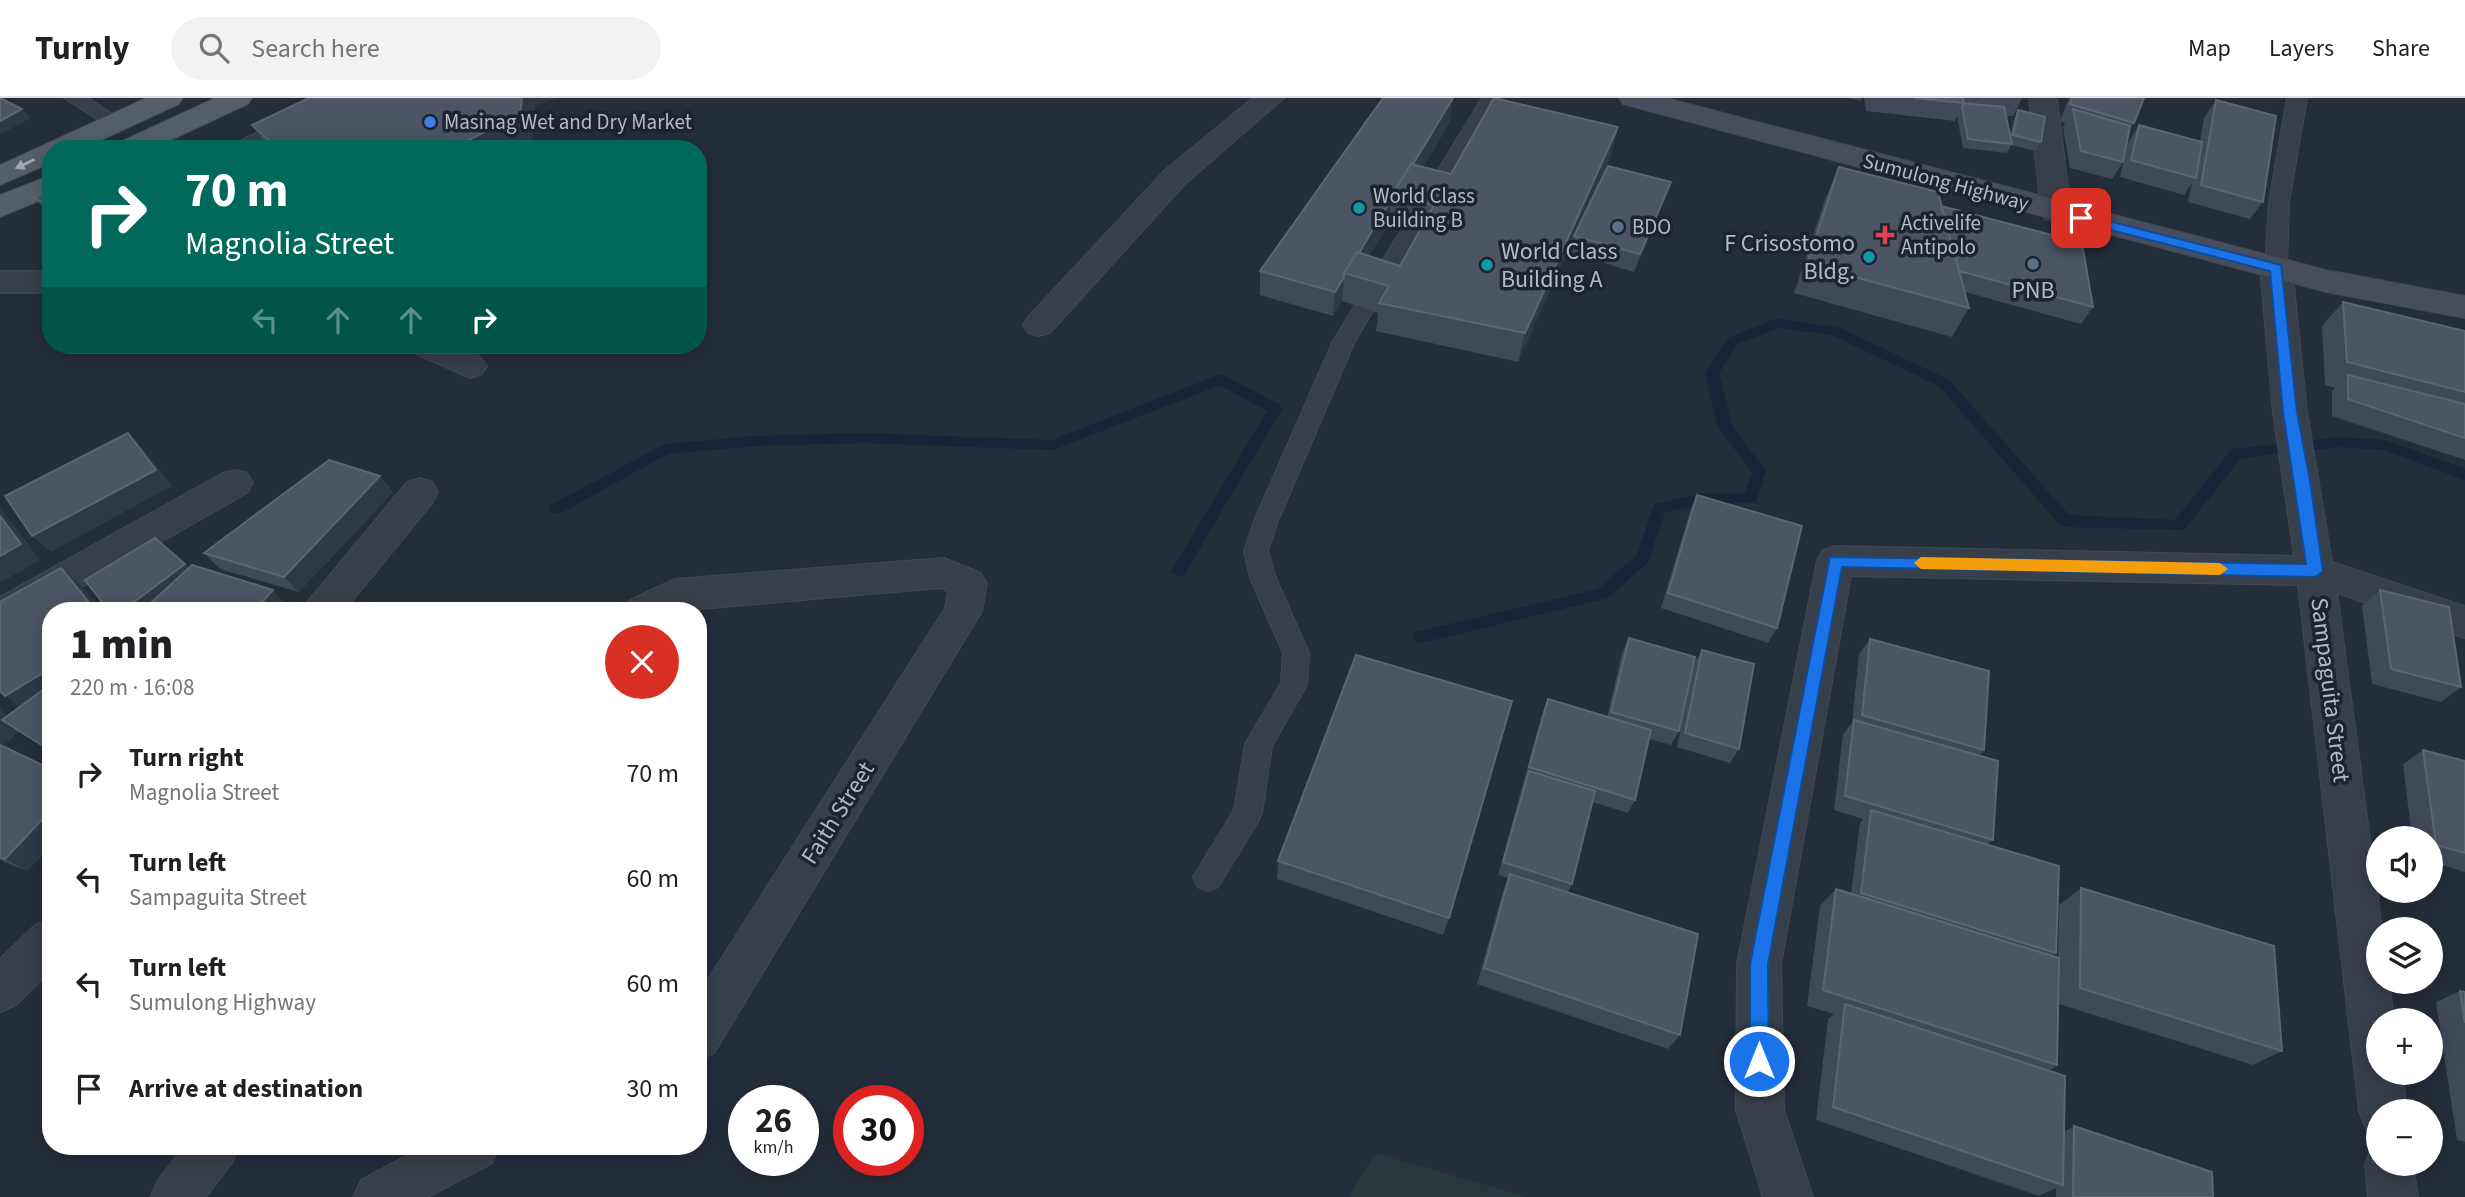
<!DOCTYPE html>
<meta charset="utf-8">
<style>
:root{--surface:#fff;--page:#f2f2f2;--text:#202124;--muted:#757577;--line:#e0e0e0}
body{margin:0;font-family:"Source Sans 3",sans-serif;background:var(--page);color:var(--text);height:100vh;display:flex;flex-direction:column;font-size:26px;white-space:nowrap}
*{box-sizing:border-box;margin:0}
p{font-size:23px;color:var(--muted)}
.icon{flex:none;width:38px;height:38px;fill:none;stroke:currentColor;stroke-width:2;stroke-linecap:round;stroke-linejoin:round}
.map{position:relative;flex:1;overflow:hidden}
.sheet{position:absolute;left:42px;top:504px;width:665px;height:553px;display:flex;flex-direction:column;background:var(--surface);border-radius:28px;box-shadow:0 4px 18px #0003}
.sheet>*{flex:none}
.guide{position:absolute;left:42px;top:42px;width:665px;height:214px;border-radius:28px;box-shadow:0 4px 18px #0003;background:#00695c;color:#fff;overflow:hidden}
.fabs{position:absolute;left:2366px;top:728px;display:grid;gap:14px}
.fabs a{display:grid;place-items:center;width:77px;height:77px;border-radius:50%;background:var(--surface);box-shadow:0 4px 18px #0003;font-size:35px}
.speed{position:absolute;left:728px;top:987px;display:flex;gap:14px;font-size:35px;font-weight:700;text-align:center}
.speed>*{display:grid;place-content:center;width:91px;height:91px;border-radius:50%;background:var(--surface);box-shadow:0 4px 18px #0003;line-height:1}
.speed small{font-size:18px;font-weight:400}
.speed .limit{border:10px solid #d22;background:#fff;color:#111}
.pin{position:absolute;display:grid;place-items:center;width:60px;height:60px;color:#fff;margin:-30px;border-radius:14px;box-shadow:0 4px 10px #0006}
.me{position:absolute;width:77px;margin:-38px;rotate:0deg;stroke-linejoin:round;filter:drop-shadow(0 0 5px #0008)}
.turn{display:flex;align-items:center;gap:24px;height:147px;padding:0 28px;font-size:32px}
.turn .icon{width:91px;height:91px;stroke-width:2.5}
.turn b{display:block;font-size:49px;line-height:60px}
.lanes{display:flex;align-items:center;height:66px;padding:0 28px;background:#0003;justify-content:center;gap:35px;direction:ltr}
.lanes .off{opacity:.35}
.round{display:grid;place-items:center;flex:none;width:74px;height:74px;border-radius:37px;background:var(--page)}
.summary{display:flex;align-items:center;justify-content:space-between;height:119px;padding:0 28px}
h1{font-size:42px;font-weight:800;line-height:52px}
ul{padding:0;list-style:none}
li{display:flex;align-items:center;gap:21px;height:105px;padding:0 28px}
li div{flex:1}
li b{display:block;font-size:26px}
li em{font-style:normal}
header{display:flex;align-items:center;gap:42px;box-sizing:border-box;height:98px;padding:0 35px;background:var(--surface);border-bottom:2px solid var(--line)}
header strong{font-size:33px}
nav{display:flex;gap:38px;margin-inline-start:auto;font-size:24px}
.search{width:490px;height:63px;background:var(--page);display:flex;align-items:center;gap:18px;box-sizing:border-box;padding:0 24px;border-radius:38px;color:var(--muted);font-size:26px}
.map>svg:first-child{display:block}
.green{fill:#26383b}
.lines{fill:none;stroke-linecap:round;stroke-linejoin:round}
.stream{fill:#182438;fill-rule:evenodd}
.service-casing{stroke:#404854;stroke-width:2}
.minor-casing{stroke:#404854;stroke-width:2}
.secondary-casing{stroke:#404854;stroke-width:2}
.primary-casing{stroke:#404854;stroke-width:2}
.service{fill:#373f4b;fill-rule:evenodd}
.minor{fill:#373f4b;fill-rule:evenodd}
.secondary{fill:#464e5e;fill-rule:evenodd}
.primary{fill:#555e6b;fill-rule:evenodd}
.wall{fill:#3f4958;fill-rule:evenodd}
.shaded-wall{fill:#2f3847}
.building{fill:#4b5564;stroke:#5c6573;stroke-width:2}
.oneway{fill:#a0a8b4}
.route{fill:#1a73e8;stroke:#114b97;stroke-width:2}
.slow{fill:#f59e0b}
.shop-dot{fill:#3f7fe0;stroke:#1d2430;stroke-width:2.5}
.culture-dot{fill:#0f9aa8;stroke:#1d2430;stroke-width:2.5}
.service-dot{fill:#5c6f8a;stroke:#1d2430;stroke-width:2.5}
.health-dot{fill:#e0444e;stroke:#1d2430;stroke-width:2.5}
.labels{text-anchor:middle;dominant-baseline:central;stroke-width:7;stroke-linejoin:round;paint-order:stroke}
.far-poi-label{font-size:21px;fill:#b3bac6;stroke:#1d2430;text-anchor:start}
.far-street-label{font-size:21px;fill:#b3bac6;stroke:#1d2430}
.poi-label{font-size:24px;fill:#b3bac6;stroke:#1d2430;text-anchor:end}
.street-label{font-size:24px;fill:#b3bac6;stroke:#1d2430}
</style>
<header>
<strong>Turnly</strong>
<div class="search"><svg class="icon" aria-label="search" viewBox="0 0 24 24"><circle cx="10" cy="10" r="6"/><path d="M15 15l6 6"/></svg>Search here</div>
<nav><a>Map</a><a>Layers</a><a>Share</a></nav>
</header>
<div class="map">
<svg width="2465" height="1099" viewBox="0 0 2465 1099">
<rect width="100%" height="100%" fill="#242d3a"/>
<path class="green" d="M1375,1055L1528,1099H1349Z"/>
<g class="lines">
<path class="stream" d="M1777,220L1840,230L1949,282L2069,417L2175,422L2232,351L2338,339L2385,342L2465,371V382L2384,352L2338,349L2241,360L2184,432L2065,429L2060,427L1939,288L1832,237L1778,230L1738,246L1719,275L1732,328L1766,373L1756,404L1703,407L1665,414L1648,464L1608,500L1421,545L1415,544L1413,539L1415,534L1421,533L1598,491L1637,457L1654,406L1703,395H1745L1752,374L1718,329L1705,275L1728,240Z
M1221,276L1280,307L1282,311L1184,477L1179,479L1171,473L1174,469L1267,313L1220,287L1053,352L864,345L755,348L668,356L561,415H551L549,411L551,407L665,346L755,338L864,335L1052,342Z"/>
<defs>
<path id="service" d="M64,0H88L126,25L123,29H109Z
M331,0H356L353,4L255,51H228L231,47Z
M1482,0H1502L1355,243L1278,423L1268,453L1276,480L1309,555L1307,587L1272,648L1262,715L1258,724L1218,789L1208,793L1198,789L1193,779L1234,712L1245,646L1281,585L1283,555L1250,480L1244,453L1254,423L1333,243Z
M2287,0H2307L2289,104L2287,170L2284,175H2268L2265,170L2269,104Z"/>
<path id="minor" d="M1253,0H1284L1185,86L1050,235L1039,238L1028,235L1023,227L1028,219L1165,72Z
M2029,0H2057L2071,114L2067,121L2056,124L2045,121L2041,114Z
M2276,160L2287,163L2292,170L2307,314L2332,464L2465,508V540L2337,495L2382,831H2378V884H2389L2394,922H2378V975H2402L2407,1013H2378V1035L2366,1030L2359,1013L2298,487L1851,478L1781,866L1784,1012L1813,1099H1763L1736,1012L1737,866L1817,463L1822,453L1835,448L2294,458L2273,314L2260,170L2265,163Z
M0,173H51V195H0Z
M410,247C436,247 472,242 487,268L482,276L470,280L414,255Z
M235,372L247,375L253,385L247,395L13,528L0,532V499L223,375Z
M420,380L433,384L438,394L433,404L344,513H303L309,502L407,384Z
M944,460L981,475L987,486L982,513L714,955L698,962V897L945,510L948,493L941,490L677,513H624L630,502L675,481Z
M51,821V873L16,907L0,914V861L35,827Z
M2378,1046V1066H2413L2418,1099H2368L2365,1066L2372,1049Z
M184,1048H239L232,1065L206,1099H150L158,1082Z
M425,1048H499L492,1065L428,1099H353L361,1082Z"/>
<path id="secondary" d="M1619,0H1666L2326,172L2465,198V220L2326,194L1623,6Z"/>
<path id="primary" d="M146,0H183L179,6L82,51H51V65L0,87V67Z
M215,0H252L248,6L152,51H114L118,45Z
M51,77V98L0,119V97Z"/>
</defs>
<use href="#service" class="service-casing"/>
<use href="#minor" class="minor-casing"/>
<use href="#secondary" class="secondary-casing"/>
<use href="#primary" class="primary-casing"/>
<use href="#service" class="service"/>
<use href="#minor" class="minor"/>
<use href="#secondary" class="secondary"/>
<use href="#primary" class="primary"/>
</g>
<path class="wall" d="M309,0H557L535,7L532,41L512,51H268L252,27Z
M1453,0L1450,24L1423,69L1451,76L1618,29L1610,59L1575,138L1671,84L1665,102L1634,174L1570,155L1574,138L1518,264L1376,233L1378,215L1342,203L1333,218L1260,197V173ZM1389,125V126L1419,134L1400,168L1369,158Z
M1849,0H1862L1861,3Z
M1864,0H2022L2013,18H2006L2010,37L2014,21L2018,12L2041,44L2035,53L2011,47L2007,55L1963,50L1957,18L1955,23L1866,13Z
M2069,0H2144L2134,25L2129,32L2123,64L2112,81L2070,70L2063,29L2065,25L2060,23Z
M2216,2L2263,104L2250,121L2188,104L2192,85L2184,97L2120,79L2128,45L2139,27L2200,44L2204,20Z
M1839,69L1941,108L2093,209L2081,226L1965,194L1969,210L1952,239L1794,195L1826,99Z
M51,90V118L34,100Z
M2343,204L2465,233V362L2332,318V293L2335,290L2325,287L2322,228Z
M380,378L393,394L299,494L220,471L204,455Z
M1697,397L1777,530L1768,545L1661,510L1690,413Z
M61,470L80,486L17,632L19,633L2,648L51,671V748L27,773L0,762V609L7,618L20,609Z
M2380,492L2461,589L2441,604L2372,586L2362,508Z
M1629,540L1679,633L1671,647L1649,641L1635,702L1628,715L1592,704L1572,786L1568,794L1680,937L1668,951L1477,886L1503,793L1508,780L1498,777L1542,616L1548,601L1607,619L1622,555Z
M1870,541L1984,652L1979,658L1993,742L1988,746L2056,855L2053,858L2058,860L2059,807L2081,790L2282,953L2253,967L2059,906L2057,967L2049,973L2064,1034L2074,1028L2213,1099H2056V1090L2039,1098L1816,1022L1828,921L1834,916L1807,908L1820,808L1836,791L1851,796L1860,725L1863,721L1834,712L1843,636L1852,625L1859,556Z
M1702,552L1739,651L1730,665L1677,649L1694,566Z
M2423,652L2465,663V774L2431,764V740H2412L2403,666Z
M1278,763L1449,820L1443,837L1277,781Z
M2460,893L2465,894V1044L2457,1042L2436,904Z"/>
<path class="shaded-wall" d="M522,0H557L535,7L532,41L512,51H451Z
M1453,0L1450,24L1404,100L1394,97Z
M22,11L30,20L0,37V23Z
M1618,29L1610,59L1518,264L1525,235Z
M1671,84L1665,102L1634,174L1640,156Z
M1392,100L1389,125L1357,178L1346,175Z
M1344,179L1342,203L1333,218L1335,194Z
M128,335L144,352L172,388L51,454L32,438Z
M380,378L393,394L299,494L284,479Z
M0,409L40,462L0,485Z
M185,466L201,482L160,513H122Z
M61,470L80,486L102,513H96Z
M273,492L288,508L284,513H254Z
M51,570V597L25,613L5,598Z
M0,609L19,633L0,650Z
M51,712V748L27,773L5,761Z"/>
<path class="building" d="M0,0L22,11L0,23Z
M309,0H522L520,16L451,51H278L252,27Z
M1383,0H1453L1413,66H1411L1392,97V100L1359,155L1357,154L1344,175V179L1335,194L1260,173Z
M1494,0L1618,29L1525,235L1379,205L1389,188L1344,175L1357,154L1400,168L1434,107L1392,97L1411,66L1451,76Z
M1914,0H1963L1964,5Z
M2072,0H2144L2134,25L2070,6Z
M2216,2L2276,18L2263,104L2201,87Z
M1961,5L2004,9L2012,46L1968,41L1962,9L1964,5Z
M2073,11L2130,28L2123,64L2081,53Z
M2018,12L2045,19L2041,44L2013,37Z
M2139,27L2202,44L2196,80L2131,62Z
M1608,68L1671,84L1640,156L1574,138Z
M1839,69L1938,94L1969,210L1807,166Z
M51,90V109L34,100Z
M1941,108L2082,145L2093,209L1959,173Z
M2343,204L2465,233V294L2347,264Z
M2348,277L2465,306V340L2348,301Z
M128,335L156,372L32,438L5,398Z
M329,362L380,378L284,479L204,455Z
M1697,397L1802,428L1777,530L1668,495Z
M0,418L21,446L0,458Z
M155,440L185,466L122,513H109L85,482Z
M192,467L273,492L254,513H142Z
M61,470L96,513H51V570L5,598L0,593V504Z
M2380,492L2449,509L2461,589L2391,571Z
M1629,540L1695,559L1679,633L1611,614Z
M1870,541L1989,573L1984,652L1862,617Z
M1702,552L1754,566L1739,651L1685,635Z
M1356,557L1512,603L1449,820L1278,763Z
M51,586V653L2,622Z
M1548,601L1651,632L1635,702L1529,669Z
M1854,622L1998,663L1993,742L1845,698Z
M0,647L51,671V712L5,761L0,759Z
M2423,652L2465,663V755L2436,747Z
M1529,673L1595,693L1572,786L1503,764Z
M1871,712L2059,768L2056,855L1861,795Z
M1510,776L1698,836L1680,937L1484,870Z
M2081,790L2274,848L2282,953L2080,890Z
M1836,791L2059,860L2057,967L1823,892Z
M2460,893L2465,894V925Z
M1845,906L2065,978L2063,1087L1833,1009Z
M2074,1028L2212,1074L2213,1099H2073Z"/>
<defs><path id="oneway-solid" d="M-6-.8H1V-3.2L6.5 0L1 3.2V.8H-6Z" transform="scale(1.75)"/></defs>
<use class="oneway" href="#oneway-solid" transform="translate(25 66) rotate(155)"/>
<path class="route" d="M2081,116L2281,167L2297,314L2310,383L2323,473L2315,479L1842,469L1768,866L1769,963L1766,970L1759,973L1753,970L1750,963V866L1830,459L2306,466L2283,314L2270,173L2076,123L2074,120Z"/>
<path class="slow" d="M1921,459L2220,465L2228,471L2220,477L1921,471L1914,465Z"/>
<circle class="shop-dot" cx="430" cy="24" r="7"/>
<g class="culture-dot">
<circle cx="1359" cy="110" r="7"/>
<circle cx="1869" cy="159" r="7"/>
<circle cx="1487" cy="167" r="7"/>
</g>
<g class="service-dot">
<circle cx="1618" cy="129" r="7"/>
<circle cx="2033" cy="166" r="7"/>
</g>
<path class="health-dot" d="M1881.5 126.5h7v7h7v7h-7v7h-7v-7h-7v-7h7z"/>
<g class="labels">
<g class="far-poi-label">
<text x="444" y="24">Masinag Wet and Dry Market</text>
<text x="1373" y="98">World Class<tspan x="1373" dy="24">Building B</tspan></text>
<text x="1901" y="125">Activelife<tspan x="1901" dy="24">Antipolo</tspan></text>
<text x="1632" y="129">BDO</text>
</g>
<g class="far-street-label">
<text transform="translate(1946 84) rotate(15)">Sumulong Highway</text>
</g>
<g class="poi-label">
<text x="1855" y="145">F Crisostomo<tspan x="1855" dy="28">Bldg.</tspan></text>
<text x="1501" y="153" text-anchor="start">World Class<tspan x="1501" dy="28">Building A</tspan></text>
<text x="2033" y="192" text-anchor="middle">PNB</text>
</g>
<g class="street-label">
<text transform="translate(2330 592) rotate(83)">Sampaguita Street</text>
<text transform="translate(838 715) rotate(-58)">Faith Street</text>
</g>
</g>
</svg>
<div class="fabs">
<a><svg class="icon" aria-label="sound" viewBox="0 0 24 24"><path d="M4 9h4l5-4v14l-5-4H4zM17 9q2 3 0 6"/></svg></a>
<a><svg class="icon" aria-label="layers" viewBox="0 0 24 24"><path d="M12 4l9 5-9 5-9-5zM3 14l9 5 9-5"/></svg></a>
<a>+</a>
<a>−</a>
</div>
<div class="speed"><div>26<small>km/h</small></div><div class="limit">30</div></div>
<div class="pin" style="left:2081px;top:120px;background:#d93025"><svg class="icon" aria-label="arrive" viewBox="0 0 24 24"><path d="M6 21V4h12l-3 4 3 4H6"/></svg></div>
<svg class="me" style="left:1759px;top:963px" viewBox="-20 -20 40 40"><circle r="17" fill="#1a73e8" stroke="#fff" stroke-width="3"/><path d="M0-11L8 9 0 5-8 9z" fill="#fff"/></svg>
<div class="guide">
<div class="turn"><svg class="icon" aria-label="right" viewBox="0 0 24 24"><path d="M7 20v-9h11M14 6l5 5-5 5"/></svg><div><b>70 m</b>Magnolia Street</div></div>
<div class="lanes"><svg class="icon off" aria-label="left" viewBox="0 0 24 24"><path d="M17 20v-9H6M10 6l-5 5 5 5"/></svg><svg class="icon off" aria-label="ahead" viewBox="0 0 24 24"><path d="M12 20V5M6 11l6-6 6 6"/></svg><svg class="icon off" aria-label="ahead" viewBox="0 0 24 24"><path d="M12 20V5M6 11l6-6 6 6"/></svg><svg class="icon" aria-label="right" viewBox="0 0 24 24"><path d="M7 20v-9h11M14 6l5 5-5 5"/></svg></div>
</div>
<section class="sheet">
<div class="summary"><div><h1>1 min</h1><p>220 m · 16:08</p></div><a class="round" style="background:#d93025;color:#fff"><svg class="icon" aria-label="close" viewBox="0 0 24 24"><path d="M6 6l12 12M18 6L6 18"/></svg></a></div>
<ul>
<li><svg class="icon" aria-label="right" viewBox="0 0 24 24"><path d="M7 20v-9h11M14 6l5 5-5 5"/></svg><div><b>Turn right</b><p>Magnolia Street</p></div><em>70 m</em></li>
<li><svg class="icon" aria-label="left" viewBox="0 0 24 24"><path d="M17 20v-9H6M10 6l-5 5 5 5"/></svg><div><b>Turn left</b><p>Sampaguita Street</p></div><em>60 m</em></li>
<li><svg class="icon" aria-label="left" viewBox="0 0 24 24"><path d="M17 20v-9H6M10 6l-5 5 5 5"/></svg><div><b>Turn left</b><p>Sumulong Highway</p></div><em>60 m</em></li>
<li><svg class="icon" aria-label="arrive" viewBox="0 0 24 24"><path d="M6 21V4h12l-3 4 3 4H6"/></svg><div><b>Arrive at destination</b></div><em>30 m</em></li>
</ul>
</section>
</div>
